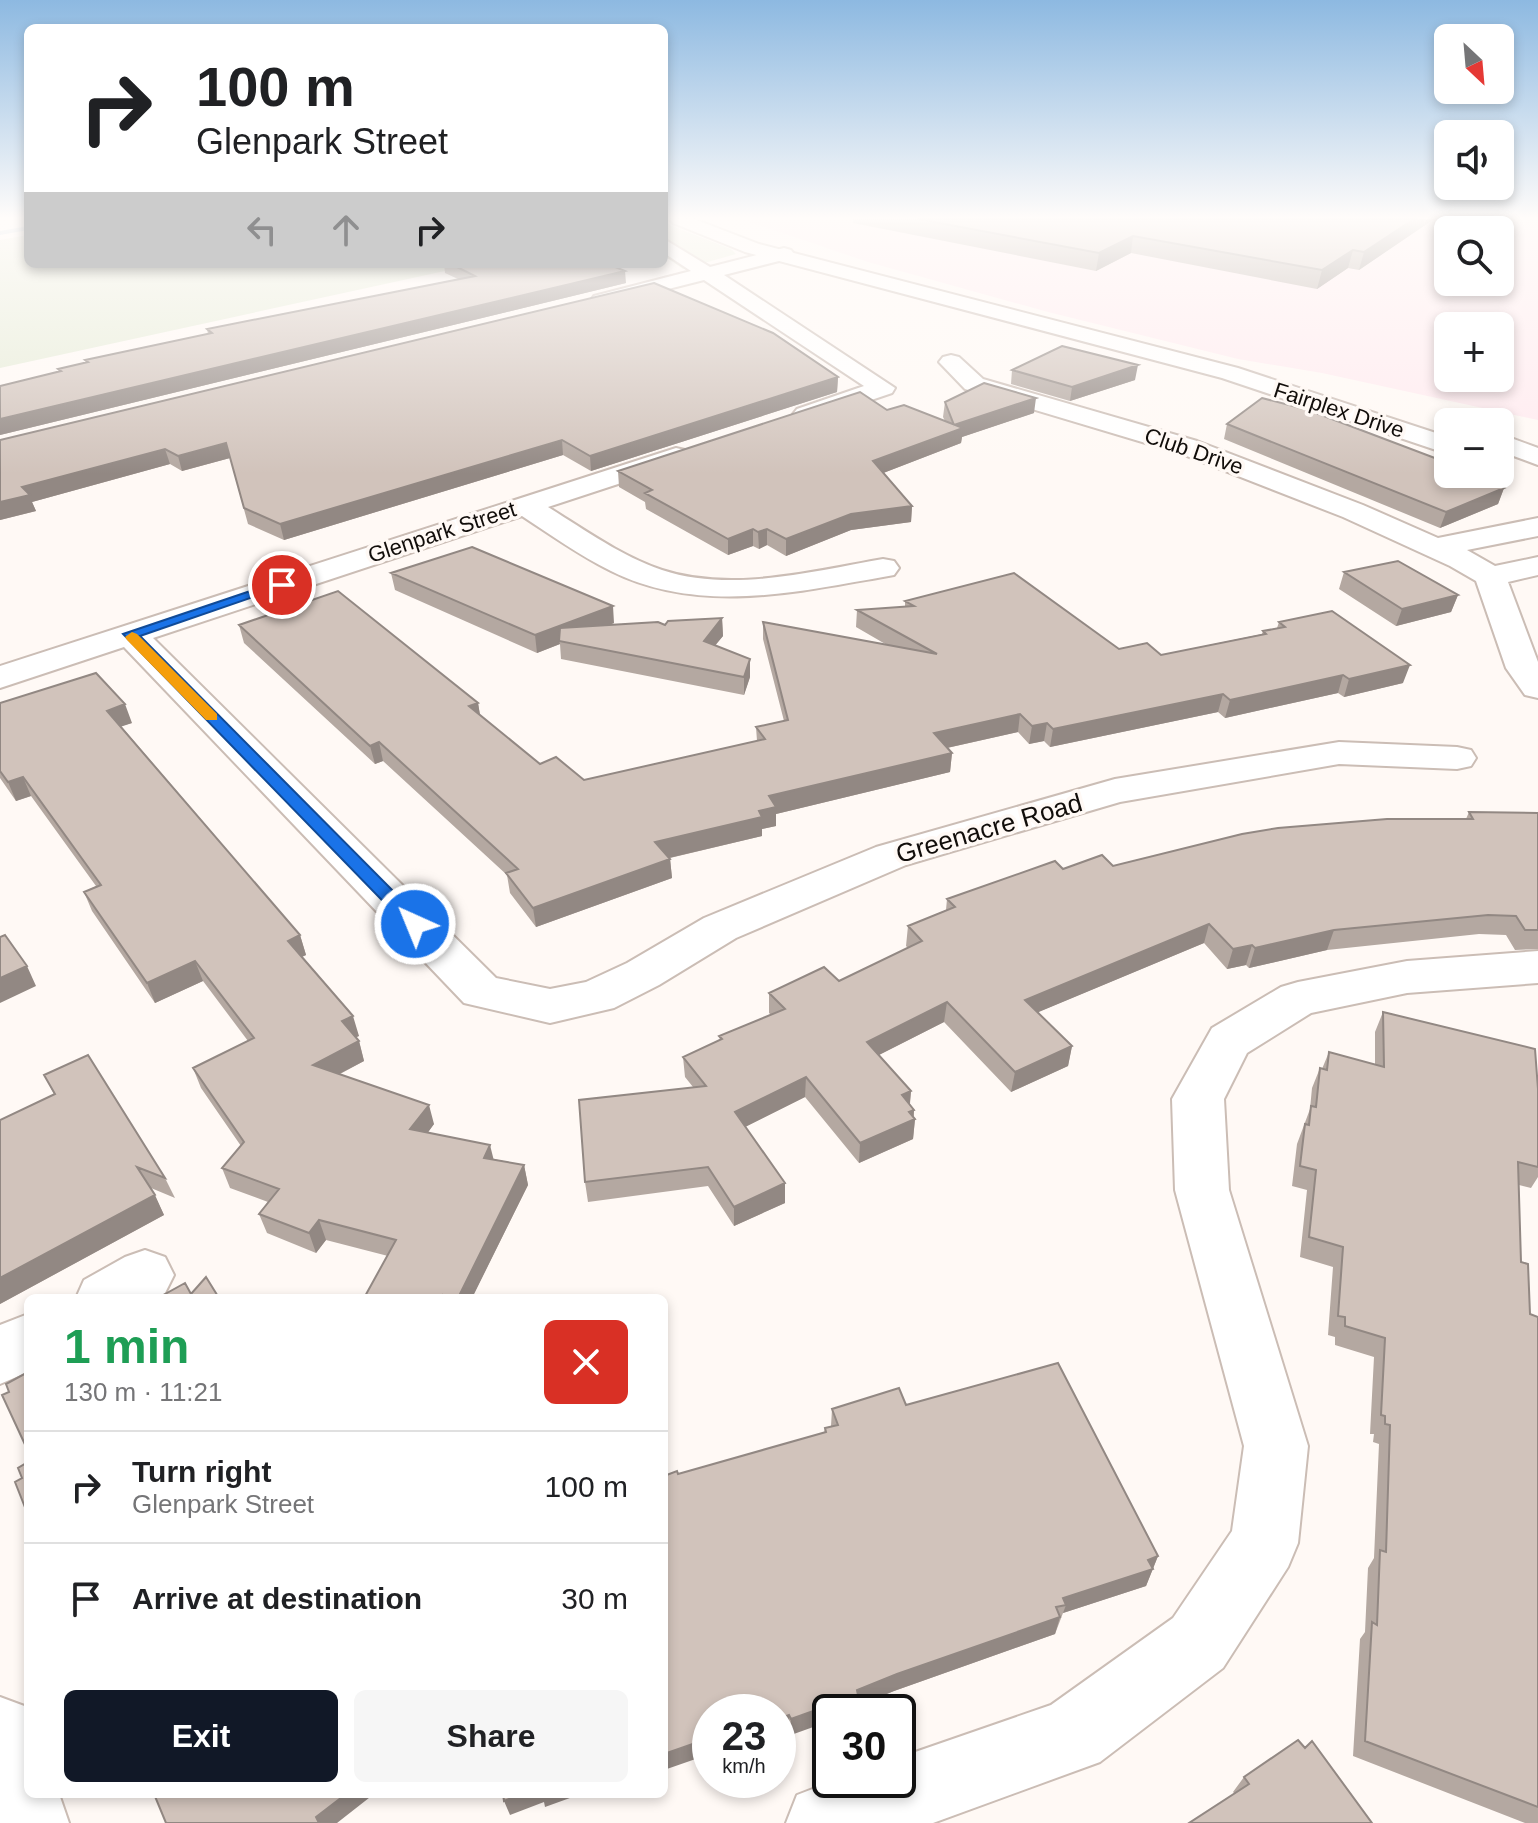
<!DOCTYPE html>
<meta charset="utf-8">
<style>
:root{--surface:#fff;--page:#f6f6f6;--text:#202124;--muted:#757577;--line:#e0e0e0;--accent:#111827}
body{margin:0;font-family:Arial,sans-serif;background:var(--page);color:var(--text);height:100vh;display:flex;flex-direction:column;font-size:30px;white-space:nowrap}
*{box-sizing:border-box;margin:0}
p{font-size:26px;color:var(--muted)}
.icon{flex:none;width:44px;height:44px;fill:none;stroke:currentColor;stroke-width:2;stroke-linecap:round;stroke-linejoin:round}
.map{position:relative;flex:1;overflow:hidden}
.sheet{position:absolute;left:24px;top:1294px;width:644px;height:504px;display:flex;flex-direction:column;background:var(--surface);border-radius:12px;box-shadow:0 4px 12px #0003}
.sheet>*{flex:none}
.guide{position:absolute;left:24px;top:24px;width:644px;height:244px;border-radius:12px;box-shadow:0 4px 12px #0003;background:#fff;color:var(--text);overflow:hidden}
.needle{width:52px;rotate:154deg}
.controls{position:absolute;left:1434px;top:24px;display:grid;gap:16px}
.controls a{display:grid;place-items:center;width:80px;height:80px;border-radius:12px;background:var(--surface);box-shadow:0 4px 12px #0003;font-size:40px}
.speed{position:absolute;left:692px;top:1694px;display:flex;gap:16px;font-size:40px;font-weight:700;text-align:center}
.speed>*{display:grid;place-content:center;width:104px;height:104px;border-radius:50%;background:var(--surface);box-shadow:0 4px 12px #0003;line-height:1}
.speed small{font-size:20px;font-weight:400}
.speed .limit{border:4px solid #111;border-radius:12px;background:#fff;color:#111}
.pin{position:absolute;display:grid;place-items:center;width:68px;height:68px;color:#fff;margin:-34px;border:4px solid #fff;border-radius:50%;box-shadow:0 2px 8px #0007}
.me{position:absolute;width:88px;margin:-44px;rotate:316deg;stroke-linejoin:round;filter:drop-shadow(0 0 6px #0008)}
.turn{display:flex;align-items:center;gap:28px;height:168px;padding:0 40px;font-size:36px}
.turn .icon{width:104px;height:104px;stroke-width:2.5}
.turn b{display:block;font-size:56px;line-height:68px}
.lanes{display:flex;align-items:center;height:76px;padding:0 40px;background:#0003;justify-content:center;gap:40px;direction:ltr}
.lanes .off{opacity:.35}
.round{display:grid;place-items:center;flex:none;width:84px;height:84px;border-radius:12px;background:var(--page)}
.overview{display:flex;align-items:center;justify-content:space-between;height:136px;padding:0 40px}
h1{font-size:48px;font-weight:600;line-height:60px;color:#1e9e55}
.cta{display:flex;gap:16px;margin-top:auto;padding:16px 40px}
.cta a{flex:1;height:92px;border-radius:12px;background:var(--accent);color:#fff;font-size:32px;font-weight:600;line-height:92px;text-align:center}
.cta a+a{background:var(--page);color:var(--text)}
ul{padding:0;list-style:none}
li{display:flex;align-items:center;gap:24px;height:112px;padding:0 40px;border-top:2px solid var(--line)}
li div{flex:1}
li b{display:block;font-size:30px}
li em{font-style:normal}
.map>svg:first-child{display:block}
.education{fill:#ffeaef;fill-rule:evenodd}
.green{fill:#e5ebd6}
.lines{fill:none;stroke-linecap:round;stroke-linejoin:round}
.stream{fill:#a6c0d6;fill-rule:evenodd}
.minor-casing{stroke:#cbbdb5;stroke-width:4}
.secondary-casing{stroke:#cbbdb5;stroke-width:4}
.minor{fill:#fff;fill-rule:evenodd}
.secondary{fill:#fff;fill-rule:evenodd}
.wall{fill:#b4a8a1}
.shaded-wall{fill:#928883}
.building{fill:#d1c3bb;stroke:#928883;stroke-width:2}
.route{fill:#1a73e8;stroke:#114b97;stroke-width:2}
.slow{fill:#f59e0b}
.labels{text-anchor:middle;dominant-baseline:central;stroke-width:7;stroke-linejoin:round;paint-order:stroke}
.far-street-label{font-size:22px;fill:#110d0a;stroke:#fff9f5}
.street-label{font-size:26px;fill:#110d0a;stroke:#fff9f5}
</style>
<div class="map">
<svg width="1538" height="1823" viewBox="0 0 1538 1823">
<rect width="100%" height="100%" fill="#fff9f5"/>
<path class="education" d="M741,219H1538V420L1322,373L1238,359L1048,312L868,262ZM1448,230H1500V282H1448ZM1448,326H1500V378H1448Z"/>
<path class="green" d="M664,223L731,249L736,254L683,269L664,256Z
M28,235V264H477L0,368V240Z"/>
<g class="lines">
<path class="stream" d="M28,226V230L0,235V231Z"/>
<defs>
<path id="minor" d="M664,239L710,267L784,248L791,250L794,254L791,258L724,275L895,388L892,393L815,419H797L793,414L797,409L864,386L704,280L601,306L594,304L591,300L594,296L691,271L664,253Z
M951,355L959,357L983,379L1197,441L1363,505L1438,538L1538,518V536L1467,550L1495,566L1538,557V575L1508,582L1538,662V698L1525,695L1506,668L1476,581L1450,566L1343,517L1179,453L965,389L939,362L943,357Z
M676,448L685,450L689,456L685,462L548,507C585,530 621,556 662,570C731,593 814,571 883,559L894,561L899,568L894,575L883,577C793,593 697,614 611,571C580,556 551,535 522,516L153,638L496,978L550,989L586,982L627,963L704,918L876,847L1115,779L1339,742L1457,747L1471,750L1476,758L1471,766L1457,769L1339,764L1120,802L906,865L736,938L659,985L614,1008L550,1023L464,1003L124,647L0,688V666Z
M1538,951V983L1407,993L1311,1013L1247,1053L1224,1099L1229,1190L1308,1446L1298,1543L1288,1567L1223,1668L1100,1762L933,1823H786L797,1795L836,1780H898V1758L1051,1705L1173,1618L1232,1531L1244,1446L1175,1190L1172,1099L1212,1028L1281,987L1298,982L1407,961Z
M145,1250L165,1257L174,1275L165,1293L156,1298H76L84,1280L125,1257Z
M28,1314V1372L0,1384V1325Z
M0,1697L27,1707L28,1711V1794H59L69,1823H0Z"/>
<path id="secondary" d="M670,219H694L759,244L1238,368L1448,437V454L1222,378L745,252L673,223Z
M1500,434L1538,448V465L1500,451Z"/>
</defs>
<use href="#minor" class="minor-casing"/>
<use href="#secondary" class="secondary-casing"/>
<use href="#minor" class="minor"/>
<use href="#secondary" class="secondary"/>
</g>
<path class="wall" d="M853,219H1434L1359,270L1348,268L1317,289L1131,253L1096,271L853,223Z
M444,264H608L626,283L0,435V386L59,372L58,369L86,363L85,360L208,334L207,329L458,279L445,273Z
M1012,370L1135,380L1070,401L1011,384Z
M838,377L837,392L591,471L563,455L284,540L248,524L230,458L182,471L170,464L32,502L36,511L0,520V440Z
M945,402L1034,413L962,437L961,443L883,473L912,506L911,522L851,530L786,556L767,545L759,549L753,546L728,555L646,509L645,502L619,487L618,471L887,410L945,421L943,417Z
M1227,424L1448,474L1504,488L1498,504L1440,528L1224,439Z
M1344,572L1458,595L1451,612L1396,626L1339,589Z
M391,573L614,623L609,625H665L722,618L723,636L715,645L750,677L744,695L561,659L560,644L537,653L395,590Z
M905,601L1119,649L1161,655L1262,634L1263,631L1277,628L1279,622L1403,683L1344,697L1338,693L1225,718L1218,712L1050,747L1044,741L1029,744L1018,732L947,748L952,753L950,772L776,814V826L762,829V836L670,858L672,878L536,927L510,893L507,875L383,761L375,764L244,643L239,625L478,703L480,715L540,764L584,780L757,741L756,727L784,721L763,639V622L887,645L856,627L857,610L905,607Z
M0,703L132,723L121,726L300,935L306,955L302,957L359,1036L355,1037L359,1041L364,1061L340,1074L434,1124L428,1132L493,1159L524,1165L528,1185L472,1298H364L388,1256L326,1240L316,1253L267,1233L259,1214L268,1202L230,1188L222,1168L241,1146L201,1088L193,1068L248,1041L203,981L155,1003L92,911L84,892L96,886L31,796L16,801L0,778Z
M1469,812L1538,813V949L1515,950L1506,935L1479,934L1327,950L1249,968L1246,965L1227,969L1204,943L1038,1012L1072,1046L1068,1066L1011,1092L944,1022L879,1055L911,1091L910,1104L914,1110V1117L915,1119L913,1139L859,1163L805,1097L745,1127L785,1183V1203L734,1226L708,1186L588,1202L585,1182L693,1087L685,1077L683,1057L720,1040L719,1036L771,1015L769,1013V993L839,981L908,948L906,946L908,926L946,910L947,899L1063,869L1113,866L1466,819Z
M1383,1012L1538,1167V1177L1531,1188L1519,1185L1521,1262L1530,1314L1538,1317V1823H1525L1353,1756L1360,1639L1365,1632L1368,1568L1374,1558L1379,1444L1373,1442L1374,1434H1370L1374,1357L1335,1345V1337L1328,1335L1333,1267L1300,1257L1307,1190L1292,1186L1297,1144L1310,1109L1312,1088L1320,1068L1322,1069L1329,1052L1375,1065V1032Z
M44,1075L165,1178L175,1198L151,1188L164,1215L0,1304V1120L54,1094Z
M906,1405L1158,1556L1146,1586L1063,1613L1055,1634L894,1691L857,1706V1711L854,1712H830L791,1735L789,1731L710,1712L678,1474L824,1433L825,1428L831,1426L832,1409Z
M1244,1777L1372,1823L1234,1793L1233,1792Z"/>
<path class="shaded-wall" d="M1414,219H1434L1359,270L1364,252Z
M1133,236L1131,253L1096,271L1099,253Z
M1353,250L1348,268L1317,289L1322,270Z
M625,271L626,283L0,435V419Z
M1138,365L1135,380L1070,401L1072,387Z
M838,377L837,392L591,471L590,456Z
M1036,398L1034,413L962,437L961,443L873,477V461L954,425Z
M562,440L563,455L284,540L280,524Z
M226,443L230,458L182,471L178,456Z
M165,449L170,464L32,502L36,511L0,520V502L22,487Z
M1504,488L1498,504L1440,528L1446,512Z
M912,506L911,522L851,530L786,556V539L851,514Z
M753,529V546L728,555V539Z
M767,529V545L759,549L758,532Z
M1458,595L1451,612L1396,626L1402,609Z
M613,606L614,623L565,642L559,641L560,644L537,653L535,635Z
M722,618L723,636L705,658L704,641Z
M750,659V677L744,695V677Z
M1410,665L1403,683L1344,697L1349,679Z
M1343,675L1338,693L1225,718L1230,700Z
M1223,694L1218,712L1050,747L1053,729Z
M478,703L481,721L469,706Z
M125,704L132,723L114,729L107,711Z
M1020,714L1018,732L933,751L934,733Z
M1047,723L1044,741L1029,744L1032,726Z
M379,742L383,761L375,764L370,746Z
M952,753L950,772L776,814V826L762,829V836L656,861L655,842L769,796Z
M23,777L31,796L16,801L8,782Z
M670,859L672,878L536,927L533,908Z
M1209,924L1204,943L1022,1019L1025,1000Z
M1334,930L1327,950L1249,968L1255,948Z
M300,935L306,955L294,960L288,941Z
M1252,945L1246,965L1227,969L1233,949Z
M195,961L203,981L155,1003L147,983Z
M27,966L36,986L0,1003V978Z
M947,1002L944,1022L865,1062L867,1042Z
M353,1016L359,1036L348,1041L342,1021Z
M359,1041L364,1061L320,1084L313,1065Z
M1072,1046L1068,1066L1011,1092L1015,1072Z
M806,1077L805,1097L735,1132V1112Z
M911,1091L909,1111L902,1095Z
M429,1105L434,1124L416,1149L410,1129Z
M914,1110L913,1120L915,1119L913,1139L859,1163L860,1143Z
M490,1145L495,1165L484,1158Z
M524,1165L528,1185L472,1298H458Z
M785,1183V1203L734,1226V1207Z
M155,1195L164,1215L0,1304V1278Z
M319,1220L326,1240L316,1253L309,1233Z
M1158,1556L1146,1586L1063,1613L1066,1605L1063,1598Z
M1060,1617L1055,1634L894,1691L857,1706V1711L854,1712H830V1721L791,1735V1719L857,1690L897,1674Z
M789,1715V1731L778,1734V1719Z
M710,1738V1754L664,1770V1754Z
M346,1794H374L337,1823H319L316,1817Z
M522,1794H581L545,1807L544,1802L510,1815L504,1801Z"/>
<path class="building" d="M918,219H1414L1364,252L1353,250L1322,270L1133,236L1099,253Z
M451,264H608L625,271L0,419V386L61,371L58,369L88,362L85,360L212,333L207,329L475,276Z
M654,283L773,333L838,377L590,456L562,440L280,524L244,508L226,443L178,456L165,449L22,487L30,495L0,502V440Z
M1062,346L1138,365L1072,387L1012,370Z
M984,383L1036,398L954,425L945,402Z
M860,392L887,410L904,405L963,428L873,461L912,506L851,514L786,539L767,529L758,532L753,529L728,539L645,493L652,490L618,471Z
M1262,398L1308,410L1448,463V474H1468L1504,488L1446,512L1227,424Z
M472,547L613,606L535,635L391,573Z
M1398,561L1458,595L1402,609L1344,572Z
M1014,573L1119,649L1147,643L1161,655L1266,634L1263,631L1285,627L1279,622L1332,611L1410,665L1349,679L1343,675L1230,700L1223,694L1053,729L1047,723L1032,726L1020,714L934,733L952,753L769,796L776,807L759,811L762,817L655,842L670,859L533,908L506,873L518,869L379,742L370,746L239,625L338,591L478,703L469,706L540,764L556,757L584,780L765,739L756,727L788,720L763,622L937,654L857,610L914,606L905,601Z
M722,618L704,641L750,659L744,677L559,641L560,628L658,622L665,625L668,621Z
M96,673L125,704L107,711L300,935L288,941L353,1016L342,1021L359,1041L313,1065L429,1105L410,1129L490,1145L484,1158L524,1165L458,1298L443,1295L442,1298H364L396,1240L319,1220L309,1233L259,1214L279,1189L222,1168L244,1142L193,1068L254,1038L195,961L147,983L84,892L101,885L23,777L8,782L0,771V703Z
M1469,812L1538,813V930H1525L1516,916L1488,915L1334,930L1255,948L1252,945L1233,949L1209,924L1025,1000L1072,1046L1015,1072L947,1002L867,1042L911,1091L902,1095L914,1110L909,1112L915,1119L860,1143L806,1077L735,1112L785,1183L734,1207L708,1167L585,1182L579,1100L706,1086L683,1057L722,1039L719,1036L785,1009L769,993L824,967L839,981L922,941L908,926L955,907L947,899L1055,861L1063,869L1102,855L1113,866L1242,834L1278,828L1387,819H1473Z
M5,935L27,966L0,978V937Z
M1383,1012L1535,1049L1538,1089V1167L1518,1162L1521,1262L1528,1264L1530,1314L1538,1317V1807L1365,1741L1372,1622L1377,1625L1380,1550L1386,1552L1390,1425L1385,1424V1416L1381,1415L1385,1338L1345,1326V1317L1338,1316L1343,1247L1309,1237L1316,1170L1300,1166L1305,1124L1309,1125L1311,1106L1316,1107L1320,1068L1327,1070L1329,1052L1384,1067Z
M88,1055L165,1178L137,1167L155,1195L0,1278V1120L55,1094L44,1075Z
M206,1277L219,1298H158L185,1283L191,1294Z
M1058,1363L1158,1556L1148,1560L1153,1569L1063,1598L1066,1605L1056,1607L1060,1617L897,1674L857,1690L858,1695L791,1719L789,1715L778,1719V1712H710V1738L664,1754V1476L677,1471L678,1474L826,1432L825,1428L838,1425L832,1409L899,1388L906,1405Z
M28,1372V1451L2,1395L9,1392L6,1384Z
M28,1462V1515L15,1482L22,1478L18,1468Z
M1298,1740L1305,1748L1312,1741L1372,1823H1189L1249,1784L1244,1777Z
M154,1794H346L316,1817L319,1823H166Z
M503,1794H522L504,1801Z"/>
<linearGradient id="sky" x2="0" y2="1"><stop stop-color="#8db9e1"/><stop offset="0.46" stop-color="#fffcfa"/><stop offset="1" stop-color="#fffcfa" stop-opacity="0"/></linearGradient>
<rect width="1538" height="474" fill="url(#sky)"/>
<path class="route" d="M277,582L288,585L140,636L422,920L424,924L422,928H409L123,634Z"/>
<path class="slow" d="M132,632L137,634L217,714V720H206L127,640L125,637Z"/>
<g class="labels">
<g class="far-street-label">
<text transform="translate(1339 410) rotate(18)">Fairplex Drive</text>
<text transform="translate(1194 451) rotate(19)">Club Drive</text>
<text transform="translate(442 532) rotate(-18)">Glenpark Street</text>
</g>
<g class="street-label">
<text transform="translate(989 828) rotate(-16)">Greenacre Road</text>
</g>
</g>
</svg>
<div class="controls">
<a><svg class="needle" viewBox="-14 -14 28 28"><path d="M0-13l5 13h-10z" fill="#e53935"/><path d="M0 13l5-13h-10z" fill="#757577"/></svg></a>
<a><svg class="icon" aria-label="sound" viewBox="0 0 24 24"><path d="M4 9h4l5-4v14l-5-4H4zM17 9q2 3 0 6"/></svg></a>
<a><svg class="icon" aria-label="search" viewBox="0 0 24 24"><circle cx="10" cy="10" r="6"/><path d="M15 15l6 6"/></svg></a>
<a>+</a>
<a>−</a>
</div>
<div class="speed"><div>23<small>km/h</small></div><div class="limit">30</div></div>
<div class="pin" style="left:282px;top:585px;background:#d93025"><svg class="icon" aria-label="arrive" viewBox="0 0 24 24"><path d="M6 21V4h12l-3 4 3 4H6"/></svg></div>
<svg class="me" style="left:415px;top:924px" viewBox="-20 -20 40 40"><circle r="17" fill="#1a73e8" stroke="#fff" stroke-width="3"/><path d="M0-11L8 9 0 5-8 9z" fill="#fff"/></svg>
<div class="guide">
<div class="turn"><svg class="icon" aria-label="right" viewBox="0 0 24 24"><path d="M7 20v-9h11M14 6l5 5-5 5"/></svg><div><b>100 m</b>Glenpark Street</div></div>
<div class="lanes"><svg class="icon off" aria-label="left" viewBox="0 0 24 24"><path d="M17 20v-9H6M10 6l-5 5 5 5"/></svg><svg class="icon off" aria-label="ahead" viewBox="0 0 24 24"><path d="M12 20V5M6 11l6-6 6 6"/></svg><svg class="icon" aria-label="right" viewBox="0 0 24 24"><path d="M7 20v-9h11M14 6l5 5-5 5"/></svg></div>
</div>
<section class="sheet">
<div class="overview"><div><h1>1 min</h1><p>130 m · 11:21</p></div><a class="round" style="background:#d93025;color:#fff"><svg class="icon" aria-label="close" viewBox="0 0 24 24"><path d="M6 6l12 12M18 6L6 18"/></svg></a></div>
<ul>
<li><svg class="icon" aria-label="right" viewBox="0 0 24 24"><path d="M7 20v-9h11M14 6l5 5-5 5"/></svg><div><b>Turn right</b><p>Glenpark Street</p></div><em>100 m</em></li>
<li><svg class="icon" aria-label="arrive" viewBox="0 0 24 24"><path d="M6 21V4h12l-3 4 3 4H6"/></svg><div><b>Arrive at destination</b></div><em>30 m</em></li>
</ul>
<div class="cta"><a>Exit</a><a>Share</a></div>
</section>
</div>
